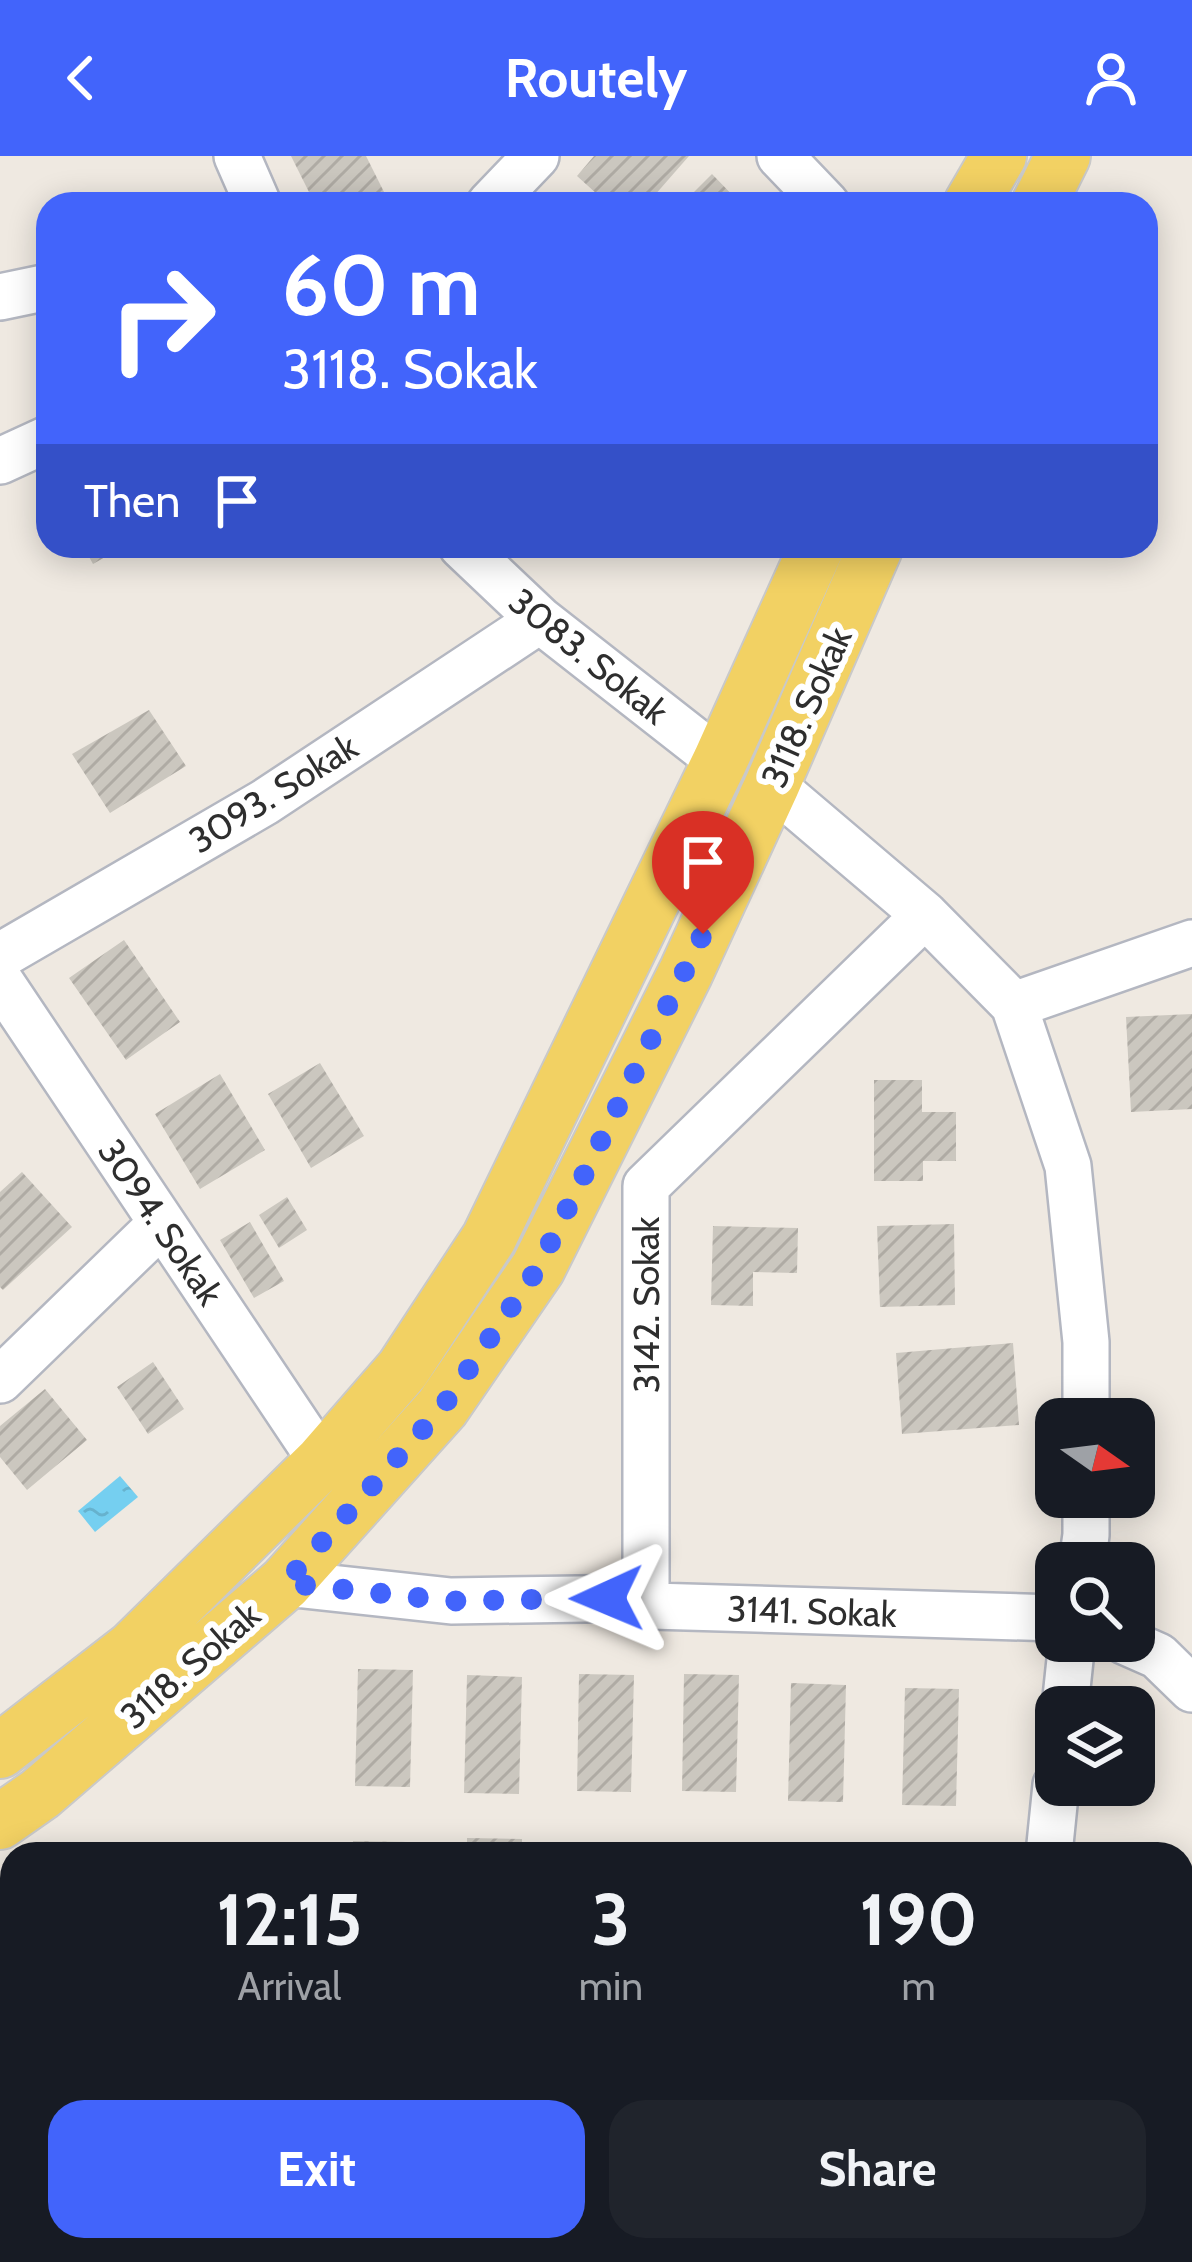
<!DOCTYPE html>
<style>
:root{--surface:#171b24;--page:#20242c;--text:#f1f3f6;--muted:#9ea1a6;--accent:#4264fb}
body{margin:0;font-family:Cabin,sans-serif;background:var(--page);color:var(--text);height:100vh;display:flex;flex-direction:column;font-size:45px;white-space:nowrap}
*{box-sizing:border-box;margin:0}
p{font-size:39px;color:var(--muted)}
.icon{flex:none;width:66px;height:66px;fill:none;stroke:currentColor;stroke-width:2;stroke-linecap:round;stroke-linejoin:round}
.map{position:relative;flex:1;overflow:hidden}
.panel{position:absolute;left:0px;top:1686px;width:1194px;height:420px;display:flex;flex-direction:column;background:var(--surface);border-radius:36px 36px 0 0;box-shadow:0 6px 30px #0003}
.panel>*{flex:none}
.guide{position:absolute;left:36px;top:36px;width:1122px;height:366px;border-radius:36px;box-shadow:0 6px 30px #0003;background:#4264fb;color:#fff;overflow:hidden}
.needle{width:78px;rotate:104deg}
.buttons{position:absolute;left:1035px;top:1242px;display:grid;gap:24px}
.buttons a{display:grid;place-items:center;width:120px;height:120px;border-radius:24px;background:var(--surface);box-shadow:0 6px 30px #0003;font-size:60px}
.pin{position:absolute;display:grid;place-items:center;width:102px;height:102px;color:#fff;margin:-123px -51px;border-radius:50% 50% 50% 0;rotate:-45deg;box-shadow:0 0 12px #0007}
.pin .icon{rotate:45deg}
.me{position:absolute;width:132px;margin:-66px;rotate:269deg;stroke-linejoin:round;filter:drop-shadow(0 0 9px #0008)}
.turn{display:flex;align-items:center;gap:42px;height:252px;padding:0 48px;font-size:54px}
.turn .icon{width:156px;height:156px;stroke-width:2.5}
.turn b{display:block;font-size:84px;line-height:102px}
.then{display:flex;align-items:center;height:114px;padding:0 48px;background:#0003;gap:24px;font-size:45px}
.eta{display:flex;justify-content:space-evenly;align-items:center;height:204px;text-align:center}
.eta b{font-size:72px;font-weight:700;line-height:84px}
.button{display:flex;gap:24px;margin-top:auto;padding:24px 48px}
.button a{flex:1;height:138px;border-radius:36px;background:var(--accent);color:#fff;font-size:48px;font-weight:700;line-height:138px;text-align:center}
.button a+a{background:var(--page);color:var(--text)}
header{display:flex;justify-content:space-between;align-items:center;height:156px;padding:0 48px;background:var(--accent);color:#fff;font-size:54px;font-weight:700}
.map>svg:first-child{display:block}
.water{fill:url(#water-ripples)}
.building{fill:url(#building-hatch)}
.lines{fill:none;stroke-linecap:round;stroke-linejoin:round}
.minor-casing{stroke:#b4b7c1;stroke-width:50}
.major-casing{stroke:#c9c9c9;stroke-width:58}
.minor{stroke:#fff;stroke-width:45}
.major{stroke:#f2d163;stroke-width:54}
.route{stroke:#4264fb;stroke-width:21;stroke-dasharray:0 37.8}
.labels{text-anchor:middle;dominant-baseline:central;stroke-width:12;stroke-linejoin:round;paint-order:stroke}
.street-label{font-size:36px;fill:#2e2e2e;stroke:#fff}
</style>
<header><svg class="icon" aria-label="back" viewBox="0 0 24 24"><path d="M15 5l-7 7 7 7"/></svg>Routely<svg class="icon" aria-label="person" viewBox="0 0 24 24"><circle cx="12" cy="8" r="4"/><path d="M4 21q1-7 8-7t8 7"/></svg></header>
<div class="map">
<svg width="1192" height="2106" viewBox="0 0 1192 2106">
<defs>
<pattern id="water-ripples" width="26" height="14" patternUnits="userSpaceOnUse" patternTransform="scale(3)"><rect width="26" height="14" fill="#75cff0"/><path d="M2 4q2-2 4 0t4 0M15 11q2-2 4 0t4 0" fill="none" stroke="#66b2ce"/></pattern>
<pattern id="building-hatch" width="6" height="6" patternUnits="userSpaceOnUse" patternTransform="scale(3)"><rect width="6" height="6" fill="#cbc7bf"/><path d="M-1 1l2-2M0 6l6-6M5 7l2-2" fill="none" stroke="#afaba4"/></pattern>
</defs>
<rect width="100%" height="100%" fill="#efe9e1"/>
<path class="water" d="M120,1320L138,1341L95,1376L78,1355Z"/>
<path class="building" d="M291,0H366L390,48H315Z
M594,0H689L647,48H608L577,20Z
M712,18L741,48H682Z
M83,390H124L93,408Z
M149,554L186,610L110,657L72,598Z
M124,784L180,866L126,904L69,822Z
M1192,858V953L1131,956L1126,861Z
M320,907L364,980L311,1012L268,938Z
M220,918L265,994L200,1033L155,958Z
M874,924H922V956H956V1005H923V1025H874Z
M22,1016L72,1071L3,1134L0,1131V1036Z
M287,1041L307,1074L279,1092L259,1059Z
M250,1066L284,1125L254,1142L220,1084Z
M954,1068L955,1149L880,1151L877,1070Z
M713,1070L798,1072L797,1117L753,1116V1150L711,1149Z
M1013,1187L1019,1269L902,1278L896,1197Z
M153,1206L184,1253L148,1278L117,1231Z
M45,1233L87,1284L27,1334L0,1301V1270Z
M358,1513L413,1514L410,1631L355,1630Z
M579,1518L634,1519L631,1636L577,1635Z
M684,1518L739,1519L736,1636L682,1635Z
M467,1519L522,1521L519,1638L464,1637Z
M791,1527L846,1529L843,1646L788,1645Z
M905,1532L959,1533L956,1650L902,1649Z
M467,1682L522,1683V1698H467Z
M353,1685L408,1686L407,1698H353Z
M670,1688L724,1689V1698H669Z
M571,1689L625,1690V1698H570Z
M0,1998L12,2002V2047L0,2044Z
M204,2094H260L257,2106H201Z
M594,2094H677L673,2106H602L591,2102Z
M732,2094H759L778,2100L780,2094H809L805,2106H728Z"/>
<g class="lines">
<defs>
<path id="minor" d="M237,0L258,48
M780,0L826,48
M490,48L536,0
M0,141L48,131
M0,305L48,283
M462,390L540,464L720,605
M772,629L925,759L1014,849L1068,1010L1086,1186V1263
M0,800L265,646L540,464
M0,825L322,1306
M1014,849L1192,787
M0,1224L162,1067
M1082,1407L1086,1379V1341
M285,1427L451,1445L646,1442L652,1450L1056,1462
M646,1442V1030L925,759
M1124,1485L1158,1500L1192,1533
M1065,1551L1072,1485
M1049,1698L1056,1629
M0,1801L12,1803
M89,2106L92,2094
M560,2106L564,2094
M996,2106L1000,2094"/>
<path id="major" d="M971,48L999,0
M1039,48L1063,0
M0,1595L133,1492L322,1306L403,1213L489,1082L720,605L817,390
M0,1666L40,1638L285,1427L442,1252L538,1112L686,816L772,629L876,390"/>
</defs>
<use href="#minor" class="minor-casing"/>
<use href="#major" class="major-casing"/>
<use href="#minor" class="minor"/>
<use href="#major" class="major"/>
</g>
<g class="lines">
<path class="route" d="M607,1442L451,1445L285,1427L442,1252L538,1112L703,778"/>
</g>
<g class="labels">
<g class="street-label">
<text transform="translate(589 500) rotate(39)">3083. Sokak</text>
<text transform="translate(806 551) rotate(-66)">3118. Sokak</text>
<text transform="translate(273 637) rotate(-32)">3093. Sokak</text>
<text transform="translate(161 1066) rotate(56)">3094. Sokak</text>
<text transform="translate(646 1149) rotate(-90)">3142. Sokak</text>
<text transform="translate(812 1455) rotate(2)">3141. Sokak</text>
<text transform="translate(190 1509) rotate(-41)">3118. Sokak</text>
</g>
</g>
</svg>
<div class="buttons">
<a><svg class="needle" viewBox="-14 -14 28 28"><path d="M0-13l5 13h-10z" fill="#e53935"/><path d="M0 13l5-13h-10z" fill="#9ea1a6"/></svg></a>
<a><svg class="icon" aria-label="search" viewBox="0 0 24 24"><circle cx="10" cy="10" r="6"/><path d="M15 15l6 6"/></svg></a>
<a><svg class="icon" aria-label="layers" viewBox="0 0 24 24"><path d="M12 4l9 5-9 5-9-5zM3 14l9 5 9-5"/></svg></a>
</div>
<div class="pin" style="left:703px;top:778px;background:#d93025"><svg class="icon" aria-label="arrive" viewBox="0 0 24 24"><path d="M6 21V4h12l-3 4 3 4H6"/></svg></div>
<svg class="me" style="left:607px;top:1442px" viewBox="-20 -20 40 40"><path d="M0-17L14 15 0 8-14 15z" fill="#4264fb" stroke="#fff" stroke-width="4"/></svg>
<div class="guide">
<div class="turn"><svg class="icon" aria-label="right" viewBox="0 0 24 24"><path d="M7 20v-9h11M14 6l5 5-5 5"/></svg><div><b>60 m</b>3118. Sokak</div></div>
<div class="then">Then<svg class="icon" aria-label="arrive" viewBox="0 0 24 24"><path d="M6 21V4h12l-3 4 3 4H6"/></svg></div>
</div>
<section class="panel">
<div class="eta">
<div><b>12:15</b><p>Arrival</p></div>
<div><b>3</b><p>min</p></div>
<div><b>190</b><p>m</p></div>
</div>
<div class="button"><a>Exit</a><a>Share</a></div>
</section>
</div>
